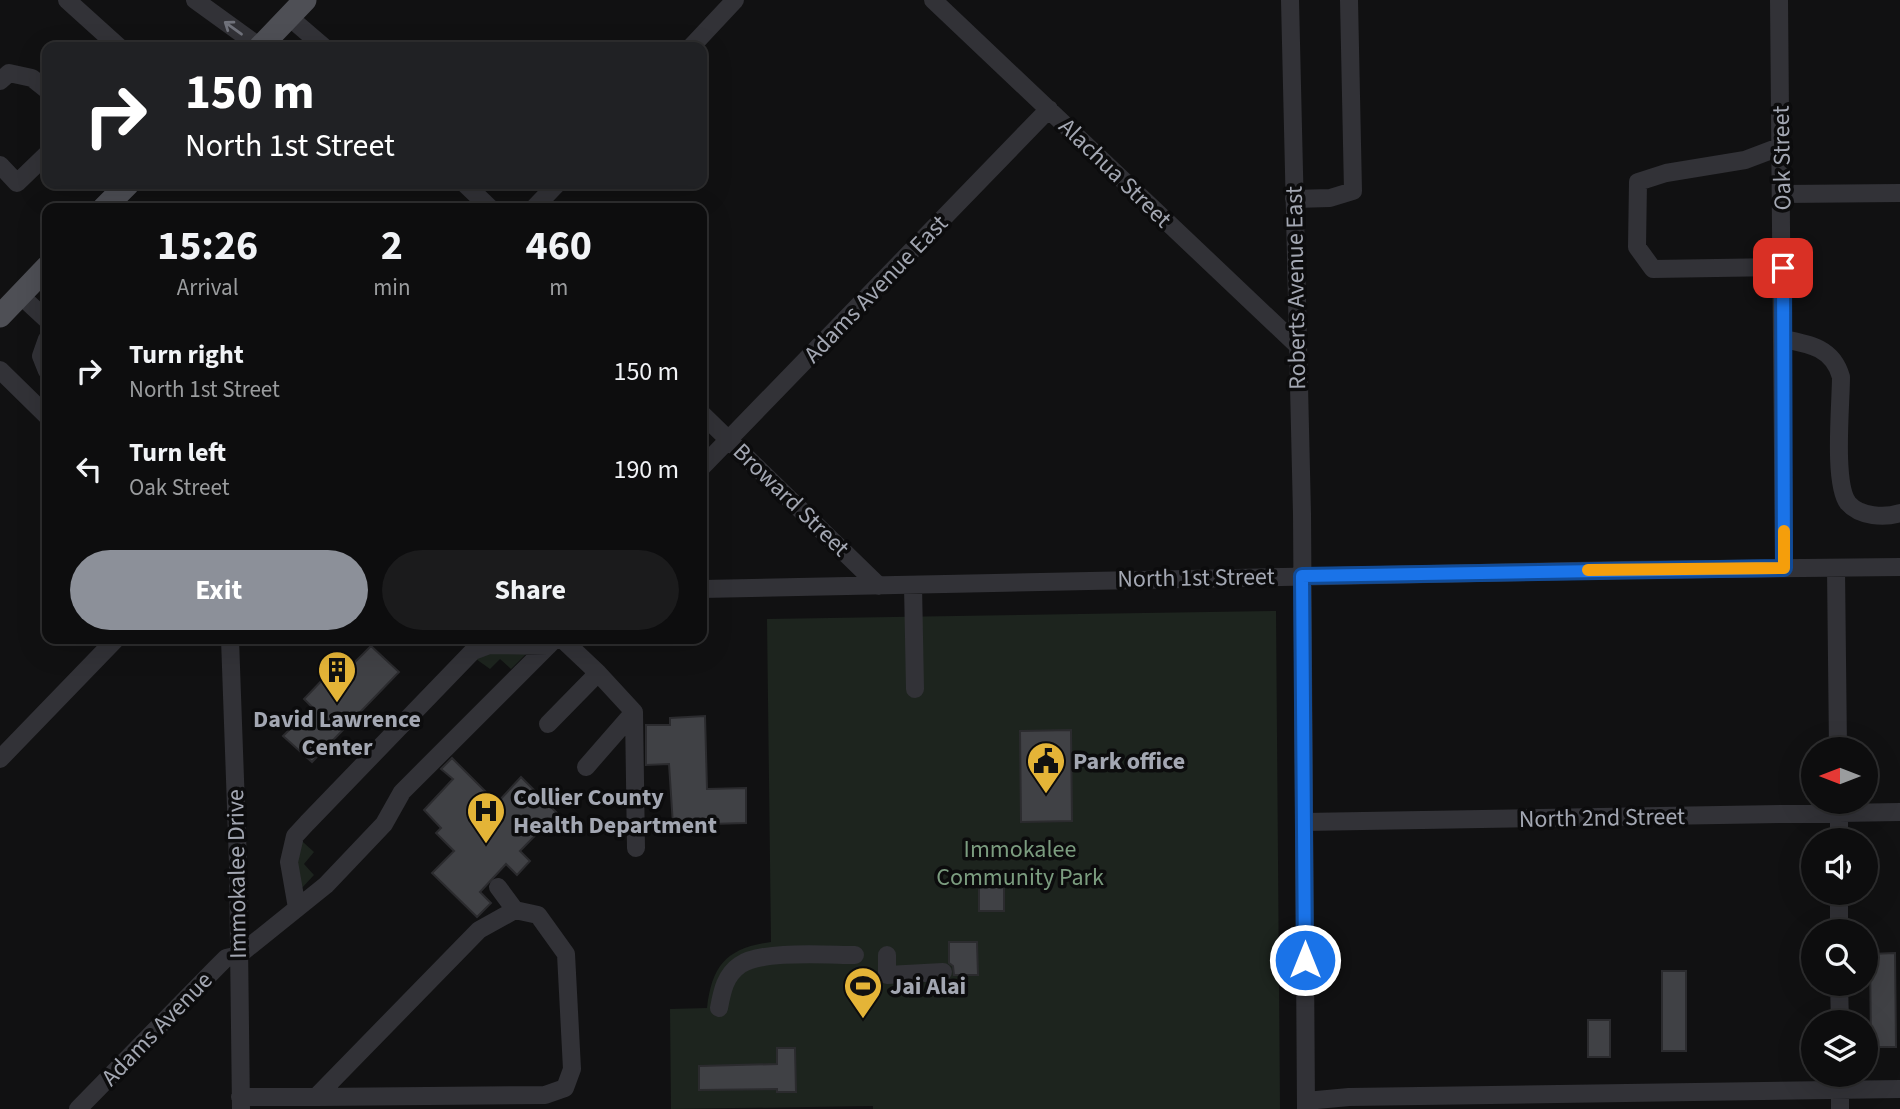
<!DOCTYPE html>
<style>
:root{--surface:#0d0d0e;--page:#1b1b1c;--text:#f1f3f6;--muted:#9a9c9e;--line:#2d2d2e;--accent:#8c9099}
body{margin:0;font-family:"Source Sans 3",sans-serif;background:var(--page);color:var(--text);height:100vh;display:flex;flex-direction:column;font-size:26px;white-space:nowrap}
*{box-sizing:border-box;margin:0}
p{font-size:23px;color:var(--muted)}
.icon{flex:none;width:38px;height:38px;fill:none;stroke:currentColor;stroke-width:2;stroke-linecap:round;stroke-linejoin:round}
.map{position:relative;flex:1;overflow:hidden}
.side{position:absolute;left:42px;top:203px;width:665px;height:441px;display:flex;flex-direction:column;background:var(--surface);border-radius:14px;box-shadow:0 7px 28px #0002,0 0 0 2px var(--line)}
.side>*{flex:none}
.guide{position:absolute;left:42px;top:42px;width:665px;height:147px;border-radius:14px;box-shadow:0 7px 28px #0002,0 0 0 2px var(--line);background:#202124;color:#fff;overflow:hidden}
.needle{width:46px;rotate:270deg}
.fabs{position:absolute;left:1801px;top:737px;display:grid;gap:14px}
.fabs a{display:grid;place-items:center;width:77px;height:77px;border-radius:50%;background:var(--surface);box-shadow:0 7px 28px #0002,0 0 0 2px var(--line);font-size:35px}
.pin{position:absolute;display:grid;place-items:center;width:60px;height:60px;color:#fff;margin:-30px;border-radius:14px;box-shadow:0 4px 10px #0006}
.me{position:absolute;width:77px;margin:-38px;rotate:0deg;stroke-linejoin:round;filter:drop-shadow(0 0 5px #0008)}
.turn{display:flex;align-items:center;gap:24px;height:147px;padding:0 28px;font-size:32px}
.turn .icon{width:91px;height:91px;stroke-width:2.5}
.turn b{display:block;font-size:49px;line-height:60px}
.eta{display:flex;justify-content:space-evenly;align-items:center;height:119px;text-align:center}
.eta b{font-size:42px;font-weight:700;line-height:49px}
.action{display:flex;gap:14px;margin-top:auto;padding:14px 28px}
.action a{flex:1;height:80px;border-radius:42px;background:var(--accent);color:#fff;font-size:28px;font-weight:700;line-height:80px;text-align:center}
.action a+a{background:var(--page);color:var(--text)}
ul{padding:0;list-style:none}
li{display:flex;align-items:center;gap:21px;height:98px;padding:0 28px}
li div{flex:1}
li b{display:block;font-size:26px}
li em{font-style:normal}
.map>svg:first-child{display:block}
.green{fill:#1d241e}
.building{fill:#404145;stroke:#2b2b2e;stroke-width:2}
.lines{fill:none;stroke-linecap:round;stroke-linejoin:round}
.minor{stroke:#323237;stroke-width:18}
.major{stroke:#4e4f55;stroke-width:23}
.oneway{stroke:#70727b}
.route-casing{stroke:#114b97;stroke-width:18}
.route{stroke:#1a73e8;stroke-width:12}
.slow{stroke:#f59e0b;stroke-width:12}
.labels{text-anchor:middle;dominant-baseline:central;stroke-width:7;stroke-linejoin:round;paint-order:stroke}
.street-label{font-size:24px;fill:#a3a7b2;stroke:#0c0c0d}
.poi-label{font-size:24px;font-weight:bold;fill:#a3a7b2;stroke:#0c0c0d;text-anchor:start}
.park-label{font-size:24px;fill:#7b9c7f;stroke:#0c0c0d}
</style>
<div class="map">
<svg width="1900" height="1109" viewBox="0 0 1900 1109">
<rect width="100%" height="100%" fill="#111112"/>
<path class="green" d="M1276,611L1280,1109H873V1106L671,1109L670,1009L707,1008C712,965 727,948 771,942L767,619Z
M487,653H527L511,669L500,659L490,669L476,659Z
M300,842H303L314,852L304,864L314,875L301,889L295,854Z"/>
<path class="building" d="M371,646L399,672L312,762L283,736L312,707L304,699L330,672L338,679Z
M705,716L707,789L746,788V823L673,825L669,764L646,765V725H670V718Z
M1071,730L1072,821L1021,822L1020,731Z
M452,758L497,803L521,777L557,813L520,851L530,861L517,875L506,864L480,892L491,903L477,917L432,873L454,851L436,833L441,828L424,810L453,779L441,769Z
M979,882H1004V911H979Z
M949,942H977L978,975H954L953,966L949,963Z
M1895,953L1896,1047H1871L1870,954Z
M1662,971H1686V1051H1662Z
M1588,1020H1610V1057H1588Z
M777,1048H795L796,1092H777V1089L699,1090V1066L777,1064Z"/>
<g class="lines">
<path class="minor" d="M67,0L119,47
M195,0L260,47
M933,0L1297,345
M1290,0L1302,514L1306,1109
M1779,0L1784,568
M289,17L324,47
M691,47L735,0
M0,81L9,73L32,78L47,90
M1782,146L1745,160L1666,173L1638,182L1637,247L1653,269L1783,267
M0,165L17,183L47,154
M465,184L490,208
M1783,194L1900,193
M1294,199L1330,198L1353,191L1349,0
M534,208L557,184
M20,295L47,320
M47,339L41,356L47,371
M1783,339C1810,344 1833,348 1841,377C1841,404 1833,483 1848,503C1860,517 1885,518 1900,513
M0,370L47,416
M702,414L879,586
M702,467L1049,109
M1836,569L1838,749
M913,585L915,689
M702,589L1623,570L1900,567
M230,639L238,863L241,1109
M634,712L636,848
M548,724L598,673L562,639
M0,759L116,639
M586,767L634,712L598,673
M1839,802V840
M1304,822L1900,812
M498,887L515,910
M1839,892V931
M297,908L289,862L295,836L307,823L473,651L489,645L548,646
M887,955V975L943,972
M1839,984L1840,1022
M719,1008C722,992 725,975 740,965C761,950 828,955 855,955
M1840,1074V1109
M240,1097H316L479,930L515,910L538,915L566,954L572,1069L565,1088L545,1095L316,1097
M1306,1101L1349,1097L1900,1089
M78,1109L216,968L226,958L239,955L326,885L384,824L402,792L555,639"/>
<path class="major" d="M260,47L305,0
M104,208L128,184
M0,316L47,267"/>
</g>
<defs><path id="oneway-shaft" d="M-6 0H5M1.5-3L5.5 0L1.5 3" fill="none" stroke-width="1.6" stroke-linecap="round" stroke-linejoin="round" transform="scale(1.75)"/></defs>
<use class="oneway" href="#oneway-shaft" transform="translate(233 28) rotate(-144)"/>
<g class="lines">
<defs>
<path id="route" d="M1305,960L1302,576L1784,568L1783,268"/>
</defs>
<use href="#route" class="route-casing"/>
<use href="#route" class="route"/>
<path class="slow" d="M1588,570L1784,568V531"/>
</g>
<defs>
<symbol id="building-pin" viewBox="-11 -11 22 30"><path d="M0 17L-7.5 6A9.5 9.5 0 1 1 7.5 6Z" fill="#e4b437" stroke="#0c0c0d"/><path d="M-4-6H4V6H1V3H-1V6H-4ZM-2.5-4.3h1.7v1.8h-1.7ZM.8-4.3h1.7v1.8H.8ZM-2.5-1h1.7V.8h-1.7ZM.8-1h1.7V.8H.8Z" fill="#111"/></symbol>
<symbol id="civic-pin" viewBox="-11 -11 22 30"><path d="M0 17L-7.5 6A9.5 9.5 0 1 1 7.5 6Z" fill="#e4b437" stroke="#0c0c0d"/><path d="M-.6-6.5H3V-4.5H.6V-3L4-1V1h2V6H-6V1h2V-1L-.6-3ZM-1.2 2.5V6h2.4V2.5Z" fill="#111"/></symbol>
<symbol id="hospital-pin" viewBox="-11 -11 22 30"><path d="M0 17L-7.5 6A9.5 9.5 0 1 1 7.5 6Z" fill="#e4b437" stroke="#0c0c0d"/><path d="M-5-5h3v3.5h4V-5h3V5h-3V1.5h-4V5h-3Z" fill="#111"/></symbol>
<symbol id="stadium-pin" viewBox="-11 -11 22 30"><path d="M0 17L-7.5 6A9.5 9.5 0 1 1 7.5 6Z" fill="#e4b437" stroke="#0c0c0d"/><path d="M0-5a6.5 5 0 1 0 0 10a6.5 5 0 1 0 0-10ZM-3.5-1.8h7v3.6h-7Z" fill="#111"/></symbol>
</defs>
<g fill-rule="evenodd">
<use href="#building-pin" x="315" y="648" width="44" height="60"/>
<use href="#civic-pin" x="1024" y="739" width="44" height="60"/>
<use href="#hospital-pin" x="464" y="789" width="44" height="60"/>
<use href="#stadium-pin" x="841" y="964" width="44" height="60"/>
</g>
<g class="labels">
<g class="street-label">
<text transform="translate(1782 158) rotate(-91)">Oak Street</text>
<text transform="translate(1115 173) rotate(44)">Alachua Street</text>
<text transform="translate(1296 288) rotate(-91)">Roberts Avenue East</text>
<text transform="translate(876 289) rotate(-46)">Adams Avenue East</text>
<text transform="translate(791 500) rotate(44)">Broward Street</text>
<text transform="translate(1196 578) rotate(-1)">North 1st Street</text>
<text transform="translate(1602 818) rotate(-1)">North 2nd Street</text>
<text transform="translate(237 874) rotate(-91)">Immokalee Drive</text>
<text transform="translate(157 1029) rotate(-46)">Adams Avenue</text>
</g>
<g class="poi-label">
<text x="337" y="719" text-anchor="middle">David Lawrence<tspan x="337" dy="28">Center</tspan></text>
<text x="1073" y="761">Park office</text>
<text x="513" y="797">Collier County<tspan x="513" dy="28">Health Department</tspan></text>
<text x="890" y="986">Jai Alai</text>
</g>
<g class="park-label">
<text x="1020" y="849">Immokalee<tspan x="1020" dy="28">Community Park</tspan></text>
</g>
</g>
</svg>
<div class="fabs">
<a><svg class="needle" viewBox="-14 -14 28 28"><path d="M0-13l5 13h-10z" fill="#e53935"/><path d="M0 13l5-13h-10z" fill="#9a9c9e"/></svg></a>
<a><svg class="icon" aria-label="sound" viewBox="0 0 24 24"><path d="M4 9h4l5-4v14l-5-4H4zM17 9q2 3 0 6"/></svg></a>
<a><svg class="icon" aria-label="search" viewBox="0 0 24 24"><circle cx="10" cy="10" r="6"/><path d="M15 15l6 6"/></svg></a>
<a><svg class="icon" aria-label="layers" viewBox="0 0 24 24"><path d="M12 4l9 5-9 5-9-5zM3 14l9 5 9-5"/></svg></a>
</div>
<div class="pin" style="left:1783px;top:268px;background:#d93025"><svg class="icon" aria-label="arrive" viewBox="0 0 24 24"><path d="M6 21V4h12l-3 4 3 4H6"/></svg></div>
<svg class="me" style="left:1305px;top:960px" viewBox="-20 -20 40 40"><circle r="17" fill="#1a73e8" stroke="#fff" stroke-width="3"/><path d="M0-11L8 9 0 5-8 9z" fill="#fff"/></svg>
<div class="guide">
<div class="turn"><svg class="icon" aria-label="right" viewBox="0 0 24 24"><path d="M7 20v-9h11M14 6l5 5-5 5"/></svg><div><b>150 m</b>North 1st Street</div></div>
</div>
<section class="side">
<div class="eta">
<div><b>15:26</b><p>Arrival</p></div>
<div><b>2</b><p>min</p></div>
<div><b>460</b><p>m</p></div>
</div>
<ul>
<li><svg class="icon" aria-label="right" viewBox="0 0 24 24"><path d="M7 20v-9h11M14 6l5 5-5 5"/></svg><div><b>Turn right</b><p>North 1st Street</p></div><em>150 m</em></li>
<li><svg class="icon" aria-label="left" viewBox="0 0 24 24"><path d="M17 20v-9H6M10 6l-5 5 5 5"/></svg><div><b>Turn left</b><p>Oak Street</p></div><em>190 m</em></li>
</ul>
<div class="action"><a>Exit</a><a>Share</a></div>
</section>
</div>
